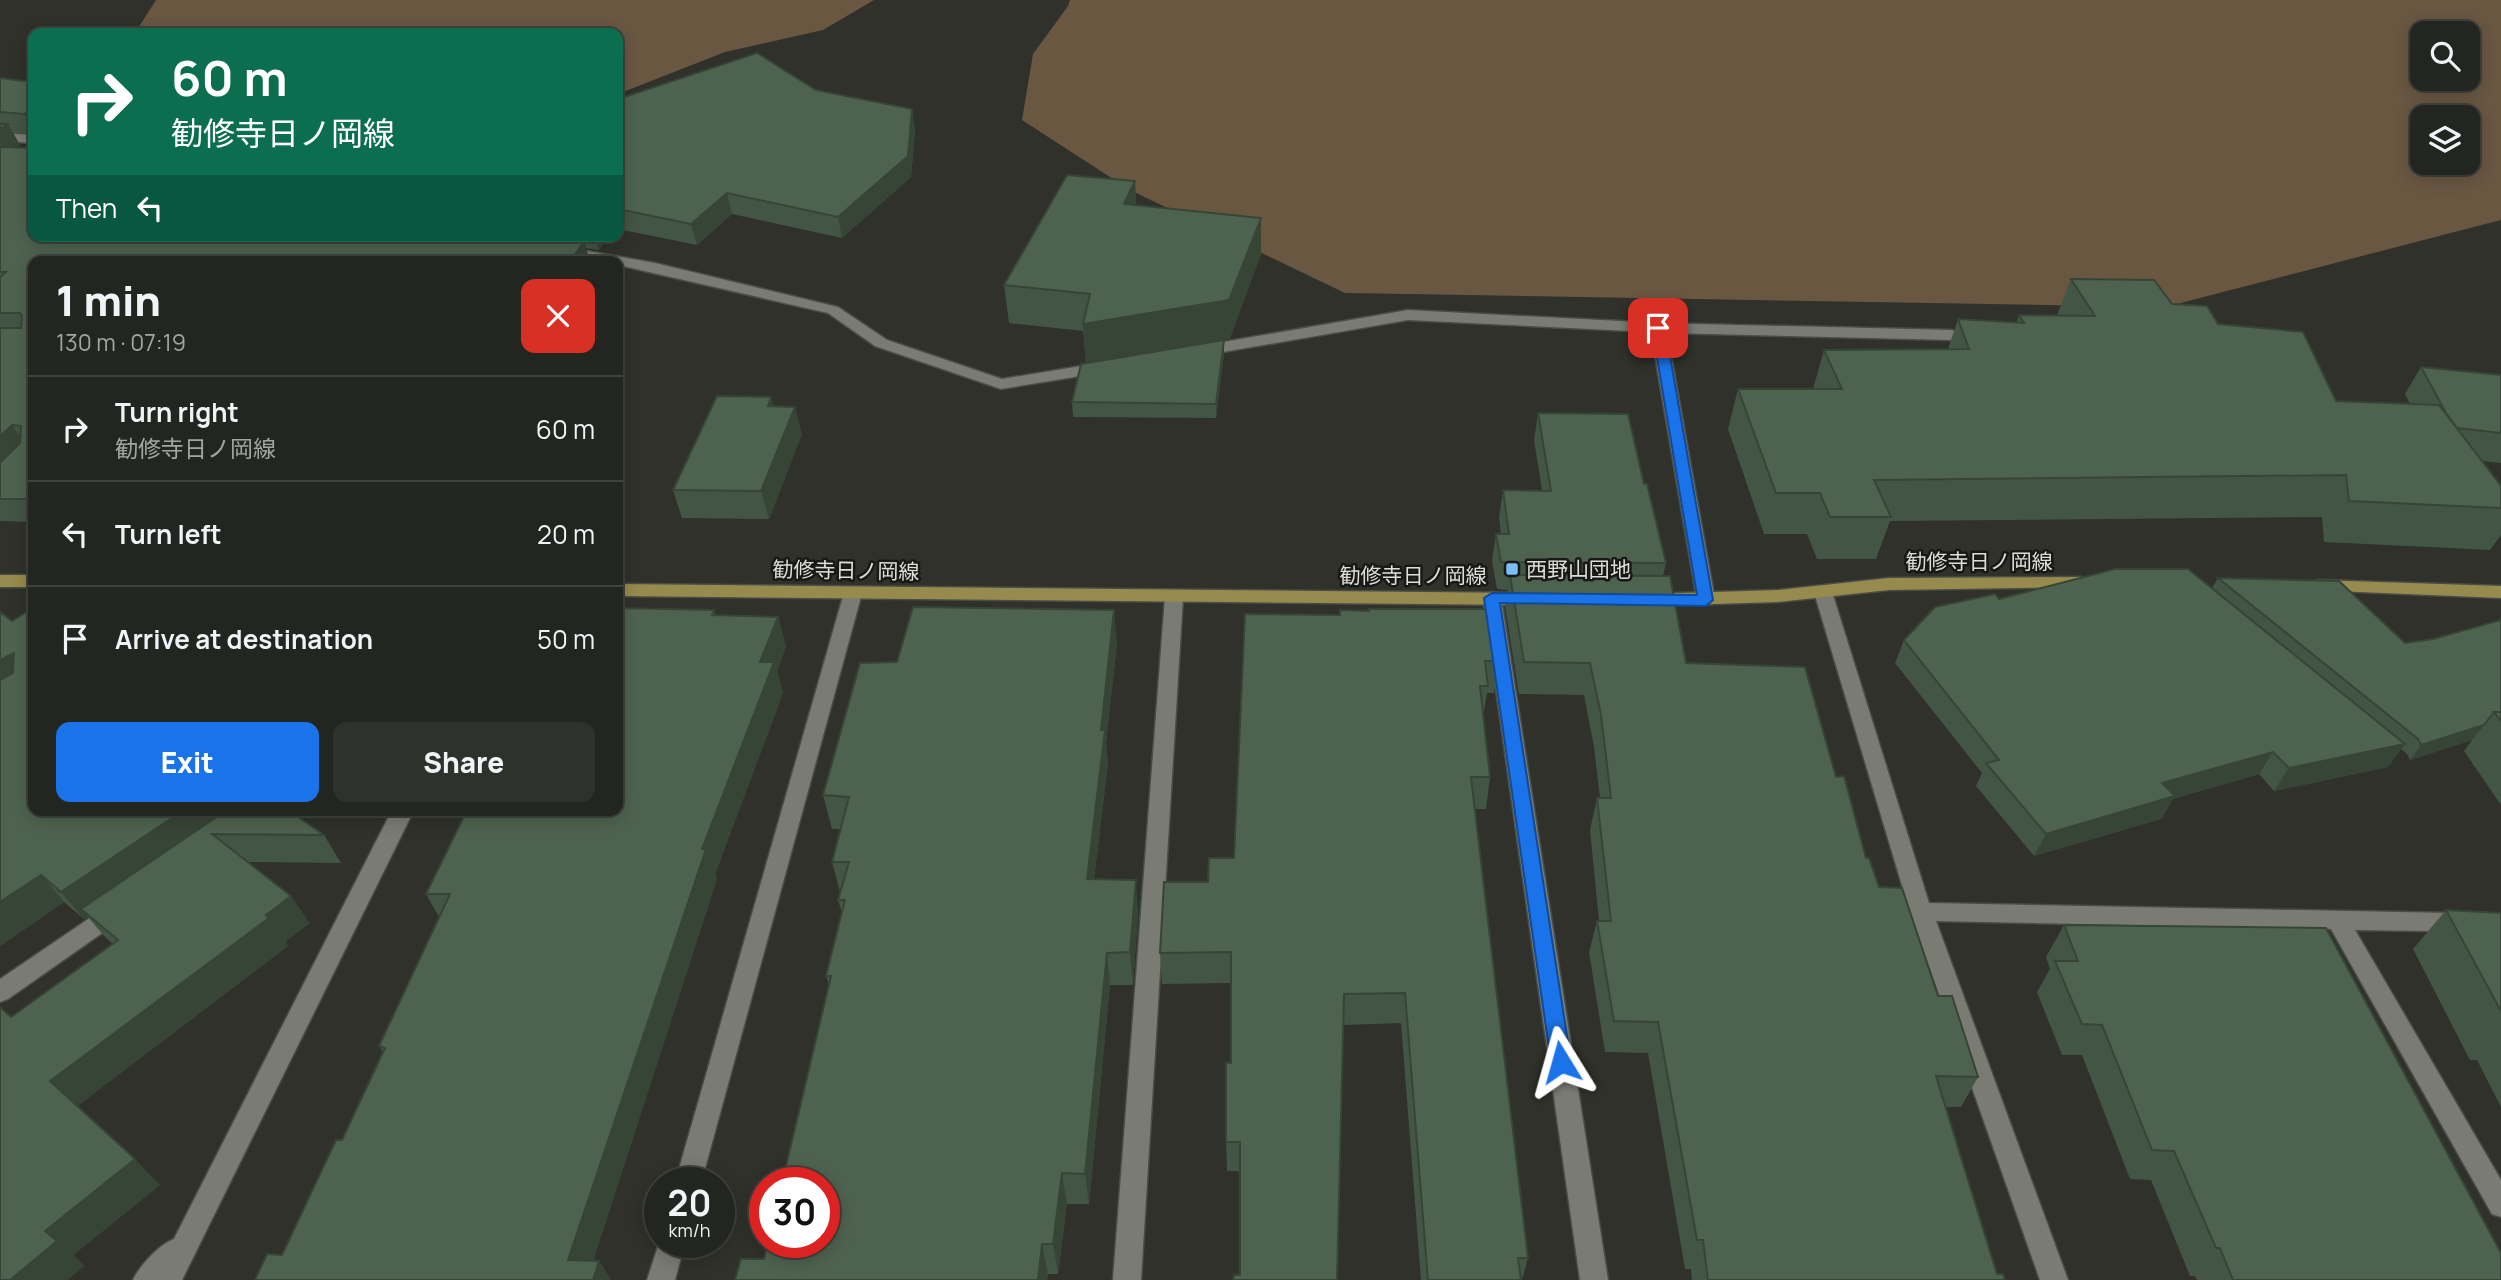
<!DOCTYPE html>
<meta charset="utf-8">
<style>
:root{--surface:#232520;--page:#2f312d;--text:#f1f3f6;--muted:#a3a5a5;--line:#40423e;--accent:#1a73e8}
body{margin:0;font-family:Manrope,"Noto Sans JP",sans-serif;background:var(--page);color:var(--text);height:100vh;display:flex;flex-direction:column;font-size:26px;white-space:nowrap}
*{box-sizing:border-box;margin:0}
p{font-size:23px;color:var(--muted)}
.icon{flex:none;width:38px;height:38px;fill:none;stroke:currentColor;stroke-width:2;stroke-linecap:round;stroke-linejoin:round}
.map{position:relative;flex:1;overflow:hidden}
.side{position:absolute;left:28px;top:256px;width:595px;height:560px;display:flex;flex-direction:column;background:var(--surface);border-radius:14px;box-shadow:0 4px 18px #0003,0 0 0 2px var(--line)}
.side>*{flex:none}
.guide{position:absolute;left:28px;top:28px;width:595px;height:214px;border-radius:14px;box-shadow:0 4px 18px #0003,0 0 0 2px var(--line);background:#0b6e4f;color:#fff;overflow:hidden}
.tools{position:absolute;left:2410px;top:21px;display:grid;gap:14px}
.tools a{display:grid;place-items:center;width:70px;height:70px;border-radius:14px;background:var(--surface);box-shadow:0 4px 18px #0003,0 0 0 2px var(--line);font-size:35px}
.speed{position:absolute;left:644px;top:1167px;display:flex;gap:14px;font-size:35px;font-weight:700;text-align:center}
.speed>*{display:grid;place-content:center;width:91px;height:91px;border-radius:50%;background:var(--surface);box-shadow:0 4px 18px #0003,0 0 0 2px var(--line);line-height:1}
.speed small{font-size:18px;font-weight:400}
.speed .limit{border:10px solid #d22;background:#fff;color:#111}
.pin{position:absolute;display:grid;place-items:center;width:60px;height:60px;color:#fff;margin:-30px;border-radius:14px;box-shadow:0 4px 10px #0006}
.me{position:absolute;width:77px;margin:-38px;rotate:352deg;stroke-linejoin:round;filter:drop-shadow(0 0 5px #0008)}
.turn{display:flex;align-items:center;gap:24px;height:147px;padding:0 28px;font-size:32px}
.turn .icon{width:91px;height:91px;stroke-width:2.5}
.turn b{display:block;font-size:49px;line-height:60px}
.then{display:flex;align-items:center;height:66px;padding:0 28px;background:#0003;gap:14px;font-size:26px}
.round{display:grid;place-items:center;flex:none;width:74px;height:74px;border-radius:14px;background:var(--page)}
.summary{display:flex;align-items:center;justify-content:space-between;height:119px;padding:0 28px}
h1{font-size:42px;font-weight:800;line-height:52px}
.button{display:flex;gap:14px;margin-top:auto;padding:14px 28px}
.button a{flex:1;height:80px;border-radius:14px;background:var(--accent);color:#fff;font-size:28px;font-weight:800;line-height:80px;text-align:center}
.button a+a{background:var(--page);color:var(--text)}
ul{padding:0;list-style:none}
li{display:flex;align-items:center;gap:21px;height:105px;padding:0 28px;border-top:2px solid var(--line)}
li div{flex:1}
li b{display:block;font-size:26px}
li em{font-style:normal}
.map>svg:first-child{display:block}
.forest{fill:#695742;fill-rule:evenodd}
.lines{fill:none;stroke-linecap:round;stroke-linejoin:round}
.minor-casing{stroke:#4a4c47;stroke-width:3}
.primary-casing{stroke:#4a4c47;stroke-width:3}
.minor{fill:#7a7c74;fill-rule:evenodd}
.primary{fill:#978a4d;fill-rule:evenodd}
.wall{fill:#435544}
.shaded-wall{fill:#374537}
.building{fill:#4e634f;stroke:#374537;stroke-width:2}
.route{fill:#1a73e8;stroke:#114b97;stroke-width:2}
.poi-dot{fill:#7bbef8;stroke:#181915;stroke-width:2.5}
.labels{text-anchor:middle;dominant-baseline:central;stroke-width:5;stroke-linejoin:round;paint-order:stroke}
.street-label{font-size:21px;fill:#dddeda;stroke:#181915}
.poi-label{font-size:21px;fill:#dddeda;stroke:#181915;text-anchor:start}
</style>
<div class="map">
<svg width="2501" height="1280" viewBox="0 0 2501 1280">
<rect width="100%" height="100%" fill="#2f312a"/>
<path class="forest" d="M156,0H874L823,30L725,52L618,94V33H135Z
M1070,0H2501V220L2165,307L1345,293L1130,190L1022,120L1033,54L1068,6ZM2422,33H2468V79H2422ZM2422,117H2468V163H2422Z"/>
<g class="lines">
<defs>
<path id="minor" d="M0,133L33,135V143L0,141Z
M565,247L655,263L838,307L887,340L1002,379L1105,362L1113,367L1105,372L1001,389L875,346L828,313L618,265V261H595L560,254L558,251L560,248Z
M1408,310L1658,323L1952,330L1960,335L1952,340L1667,333L1715,600L1713,604H1699L1697,600L1651,332L1408,320L1200,356L1192,351L1200,346Z
M1823,586L1830,588L1832,592L1929,903L2501,914V932L2355,930L2501,1180V1217L2492,1214L2331,929L1936,921L2068,1280H2040L1910,912L1814,592L1816,588Z
M853,587L860,589L862,593L701,1183H675L844,593L846,589Z
M1174,591L1181,593L1183,597L1141,1280H1113L1165,597L1167,593Z
M1492,592L1499,594L1501,598L1608,1280H1580L1483,598L1485,594Z
M392,810H414L182,1280H133C140,1265 159,1245 174,1239Z
M117,902L125,905L128,911L125,917L8,999L0,1002V979L109,905Z
M660,1240V1242H685L675,1280H647Z"/>
<path id="primary" d="M0,575H33V587H0Z
M2082,577L2089,579L2091,583L2089,587L1889,590L1778,602L1648,606L1641,604L1639,600L1641,596L1648,594L1778,590L1889,578Z
M2319,580L2501,586V598L2312,590L2310,586L2312,582Z
M618,584L1530,593L1537,595L1539,599L1537,603L1530,605L618,596Z"/>
</defs>
<use href="#minor" class="minor-casing"/>
<use href="#primary" class="primary-casing"/>
<use href="#minor" class="minor"/>
<use href="#primary" class="primary"/>
</g>
<path class="wall" d="M0,78L33,82V135L13,133L20,145L16,147L33,236H480L481,241L485,236H608L599,250L586,248L33,261V522L0,521Z
M816,90L915,130L911,177L842,238L732,214L697,245L618,229V99Z
M1136,205L1261,218V254L1230,338L1086,362L1083,331L1009,323L1004,285Z
M2071,279L2172,304L2218,324L2336,401L2410,404L2405,394L2421,367L2501,375V463L2482,461L2501,486V535L2490,550L2324,542L2322,517L1890,521L1876,559H1817L1807,534H1764L1728,429L1738,389H1813L1824,350L1948,349L1958,319L2016,323L2019,315H2057Z
M1224,340V354L1216,418L1073,417L1072,402Z
M773,406L802,434L769,519L682,518L673,490Z
M1538,413L1644,484L1666,563L1663,576L1686,663L1836,777L1866,858L1879,887L1938,996L1978,1077L1961,1107H1945L1997,1274L2005,1280H1692L1691,1269H1685L1648,1053L1605,1052L1589,952L1597,921H1599L1590,830L1597,798H1600L1594,747L1584,695L1519,694L1505,607L1508,590L1497,589L1492,561L1496,534H1501L1499,517L1503,490H1542L1534,440Z
M2218,578L2405,643L2433,639L2501,620V805L2464,751L2472,740L2410,760L2407,754L2401,749L2388,767L2274,791L2259,774L2173,799L2161,819L2034,856L1976,786L1982,773L1895,663L1904,640L1999,599L2212,588Z
M714,610L715,615L778,617L786,647L777,671L783,693L715,874L717,879L593,1261H599L611,1280H255L282,1255L342,1140L383,1052L379,1046L439,917L426,894Z
M1340,615L1499,661L1494,693H1487L1483,717L1490,777L1486,809H1475L1528,1258L1522,1280H1421L1401,1023L1343,1025L1240,1275V1171H1227L1226,1142L1231,1063V983L1162,984L1160,953L1208,882L1234,858Z
M1117,643L1106,743L1108,764L1094,879L1138,913L1133,985H1110L1089,1204H1067L1058,1274H1048L1047,1280H735L764,1259L829,985L826,976L842,913L838,900L840,892L832,862L840,829H832L823,795L897,662Z
M33,810L324,835L341,863L247,862L310,923L285,942L288,946L77,1106L160,1185L73,1255L84,1266L67,1280H0L11,1017L113,944L104,936L88,917L84,919L64,902L0,946Z
M2446,910L2501,913V1107L2477,1060H2470L2413,949Z
M2064,925L2501,1280H2197L2195,1276H2190L2151,1180L2130,1179L2082,1055H2062L2037,992L2050,969L2046,957Z"/>
<path class="shaded-wall" d="M33,109V131L24,114Z
M912,109L915,130L911,177L842,238L838,217Z
M8,124L20,145L0,157V129Z
M1135,181L1137,217L1124,204Z
M727,193L732,214L697,245L691,224Z
M1261,218V254L1230,338L1086,362L1083,324Z
M196,236H223L205,261L194,240Z
M463,236H480L482,242L470,259L462,238Z
M595,236H608L599,250Z
M584,241L590,261H571Z
M1224,340V354L1216,418V404Z
M771,397L778,425L768,406Z
M795,407L802,434L769,519L761,491Z
M12,425L27,447L0,474V436Z
M1114,610L1117,643L1106,743L1108,764L1090,912L1087,879L1101,730Z
M778,617L786,647L777,671L783,693L715,874L717,879L587,1280L568,1260L702,849L760,662Z
M14,653L33,679L0,698V660Z
M2484,725L2472,740L2410,760L2421,745Z
M2405,744L2388,767L2274,791L2289,768Z
M2273,752L2259,774L2173,799L2161,819L2034,856L2046,834L2162,783Z
M184,810H245L81,909L88,917L84,919L61,892Z
M41,875L64,902L0,946V902Z
M1136,880L1138,913L1133,985L1130,952Z
M291,896L310,923L285,942L288,946L75,1108L50,1081Z
M1107,953L1110,985L1089,1204L1085,1174Z
M135,1159L160,1185L73,1255L84,1266L67,1280H10L45,1231Z
M1062,1173L1067,1204L1058,1274L1053,1244Z
M1042,1244L1048,1274L1047,1280H1038Z
M599,1261L611,1280H593Z"/>
<path class="building" d="M757,53L816,90L912,109L908,156L838,217L727,193L691,224L618,209V99Z
M0,78L33,82V109L24,114L0,112Z
M0,124H8L0,129Z
M0,147L33,148V236H196L194,240L211,242L216,236H463L462,238L464,242L481,241L485,236H555L584,241L571,261H33V499H0V463L20,443L21,426L12,425L0,436V328H21L22,316L20,313H0V277L6,272H0Z
M1067,175L1135,181L1124,204L1261,218L1229,300L1083,324L1090,294L1004,285Z
M2071,279L2154,280L2172,304L2207,306L2218,324L2303,332L2336,401L2439,405L2501,486V508L2349,501L2346,475L1874,480L1891,517H1830L1820,493H1776L1738,389H1842L1824,350L1969,349L1958,319L2024,323L2019,315L2095,316Z
M1224,340L1216,404L1072,402L1081,364Z
M2421,367L2501,375V433L2457,428L2446,413Z
M717,396L771,397L768,406L795,407L761,491L673,490Z
M1538,413L1628,414L1644,484H1647L1666,563L1501,562L1496,534H1509L1503,490L1551,491Z
M2115,569H2188L2405,744L2289,768L2273,752L2162,783L2175,796L2046,834L1986,763L1999,760L1904,640L1935,607L1995,594L1999,599Z
M1510,575L1670,576L1686,663L1805,667L1836,777L1844,776L1866,858H1869L1879,887L1902,888L1938,996H1952L1978,1077L1936,1076L1997,1274H2003L2005,1280H1708L1703,1240H1697L1658,1022L1614,1021L1597,921H1611L1597,798H1611L1601,715L1590,663L1524,662Z
M2218,578L2339,581L2405,643L2433,639L2501,620V712H2494L2484,725L2421,745L2418,739Z
M913,607L1114,610L1101,730H1105L1087,879L1136,880L1130,952L1107,953L1085,1174L1062,1173L1053,1244H1042L1038,1280H735L741,1259H764L768,1242H824V1183H782L831,976H826L845,900H838L849,862H832L849,797L823,795L860,663L897,662Z
M33,608V810H184L61,892L41,875L0,902V680L13,673L14,653L0,660V612L12,621Z
M618,608L714,610L712,615L778,617L760,662H774L702,849H706L568,1260L599,1261L593,1280H255L267,1254L282,1255L336,1140H342L385,1048L379,1046L450,894H426L467,810H618Z
M1369,609H1491L1499,661H1485L1488,686H1480L1490,777H1471L1528,1258H1518L1521,1280H1428L1405,993L1344,994L1337,1280H1233L1234,1275H1240V1142H1226V1063H1231V952L1160,953L1164,882H1208L1209,858H1234L1245,614L1340,615V610L1369,611Z
M2494,712H2501V721Z
M227,810H288L324,835L212,834L291,896L266,915L269,918L50,1081L135,1159L45,1231L57,1241L10,1280H0V1007L11,1017L118,940L81,909Z
M2446,910L2501,913V1011Z
M2064,925L2326,928L2501,1253V1280H2233L2220,1248H2216L2174,1151L2152,1150L2102,1025L2082,1024L2055,961H2078Z"/>
<path class="route" d="M1658,324L1665,328L1713,600L1706,606L1500,603L1571,1062L1568,1068L1561,1071L1554,1068L1551,1062L1484,598L1492,593L1697,595L1652,328Z"/>
<rect class="poi-dot" x="1505" y="562" width="14" height="14" rx="3.5"/>
<g class="labels">
<g class="street-label">
<text x="1979" y="561">勧修寺日ノ岡線</text>
<text transform="translate(846 570) rotate(1)">勧修寺日ノ岡線</text>
<text x="1413" y="575">勧修寺日ノ岡線</text>
</g>
<g class="poi-label">
<text x="1526" y="569">西野山団地</text>
</g>
</g>
</svg>
<div class="tools">
<a><svg class="icon" aria-label="search" viewBox="0 0 24 24"><circle cx="10" cy="10" r="6"/><path d="M15 15l6 6"/></svg></a>
<a><svg class="icon" aria-label="layers" viewBox="0 0 24 24"><path d="M12 4l9 5-9 5-9-5zM3 14l9 5 9-5"/></svg></a>
</div>
<div class="speed"><div>20<small>km/h</small></div><div class="limit">30</div></div>
<div class="pin" style="left:1658px;top:328px;background:#d93025"><svg class="icon" aria-label="arrive" viewBox="0 0 24 24"><path d="M6 21V4h12l-3 4 3 4H6"/></svg></div>
<svg class="me" style="left:1561px;top:1062px" viewBox="-20 -20 40 40"><path d="M0-17L14 15 0 8-14 15z" fill="#1a73e8" stroke="#fff" stroke-width="4"/></svg>
<div class="guide">
<div class="turn"><svg class="icon" aria-label="right" viewBox="0 0 24 24"><path d="M7 20v-9h11M14 6l5 5-5 5"/></svg><div><b>60 m</b>勧修寺日ノ岡線</div></div>
<div class="then">Then<svg class="icon" aria-label="left" viewBox="0 0 24 24"><path d="M17 20v-9H6M10 6l-5 5 5 5"/></svg></div>
</div>
<section class="side">
<div class="summary"><div><h1>1 min</h1><p>130 m · 07:19</p></div><a class="round" style="background:#d93025;color:#fff"><svg class="icon" aria-label="close" viewBox="0 0 24 24"><path d="M6 6l12 12M18 6L6 18"/></svg></a></div>
<ul>
<li><svg class="icon" aria-label="right" viewBox="0 0 24 24"><path d="M7 20v-9h11M14 6l5 5-5 5"/></svg><div><b>Turn right</b><p>勧修寺日ノ岡線</p></div><em>60 m</em></li>
<li><svg class="icon" aria-label="left" viewBox="0 0 24 24"><path d="M17 20v-9H6M10 6l-5 5 5 5"/></svg><div><b>Turn left</b></div><em>20 m</em></li>
<li><svg class="icon" aria-label="arrive" viewBox="0 0 24 24"><path d="M6 21V4h12l-3 4 3 4H6"/></svg><div><b>Arrive at destination</b></div><em>50 m</em></li>
</ul>
<div class="button"><a>Exit</a><a>Share</a></div>
</section>
</div>
